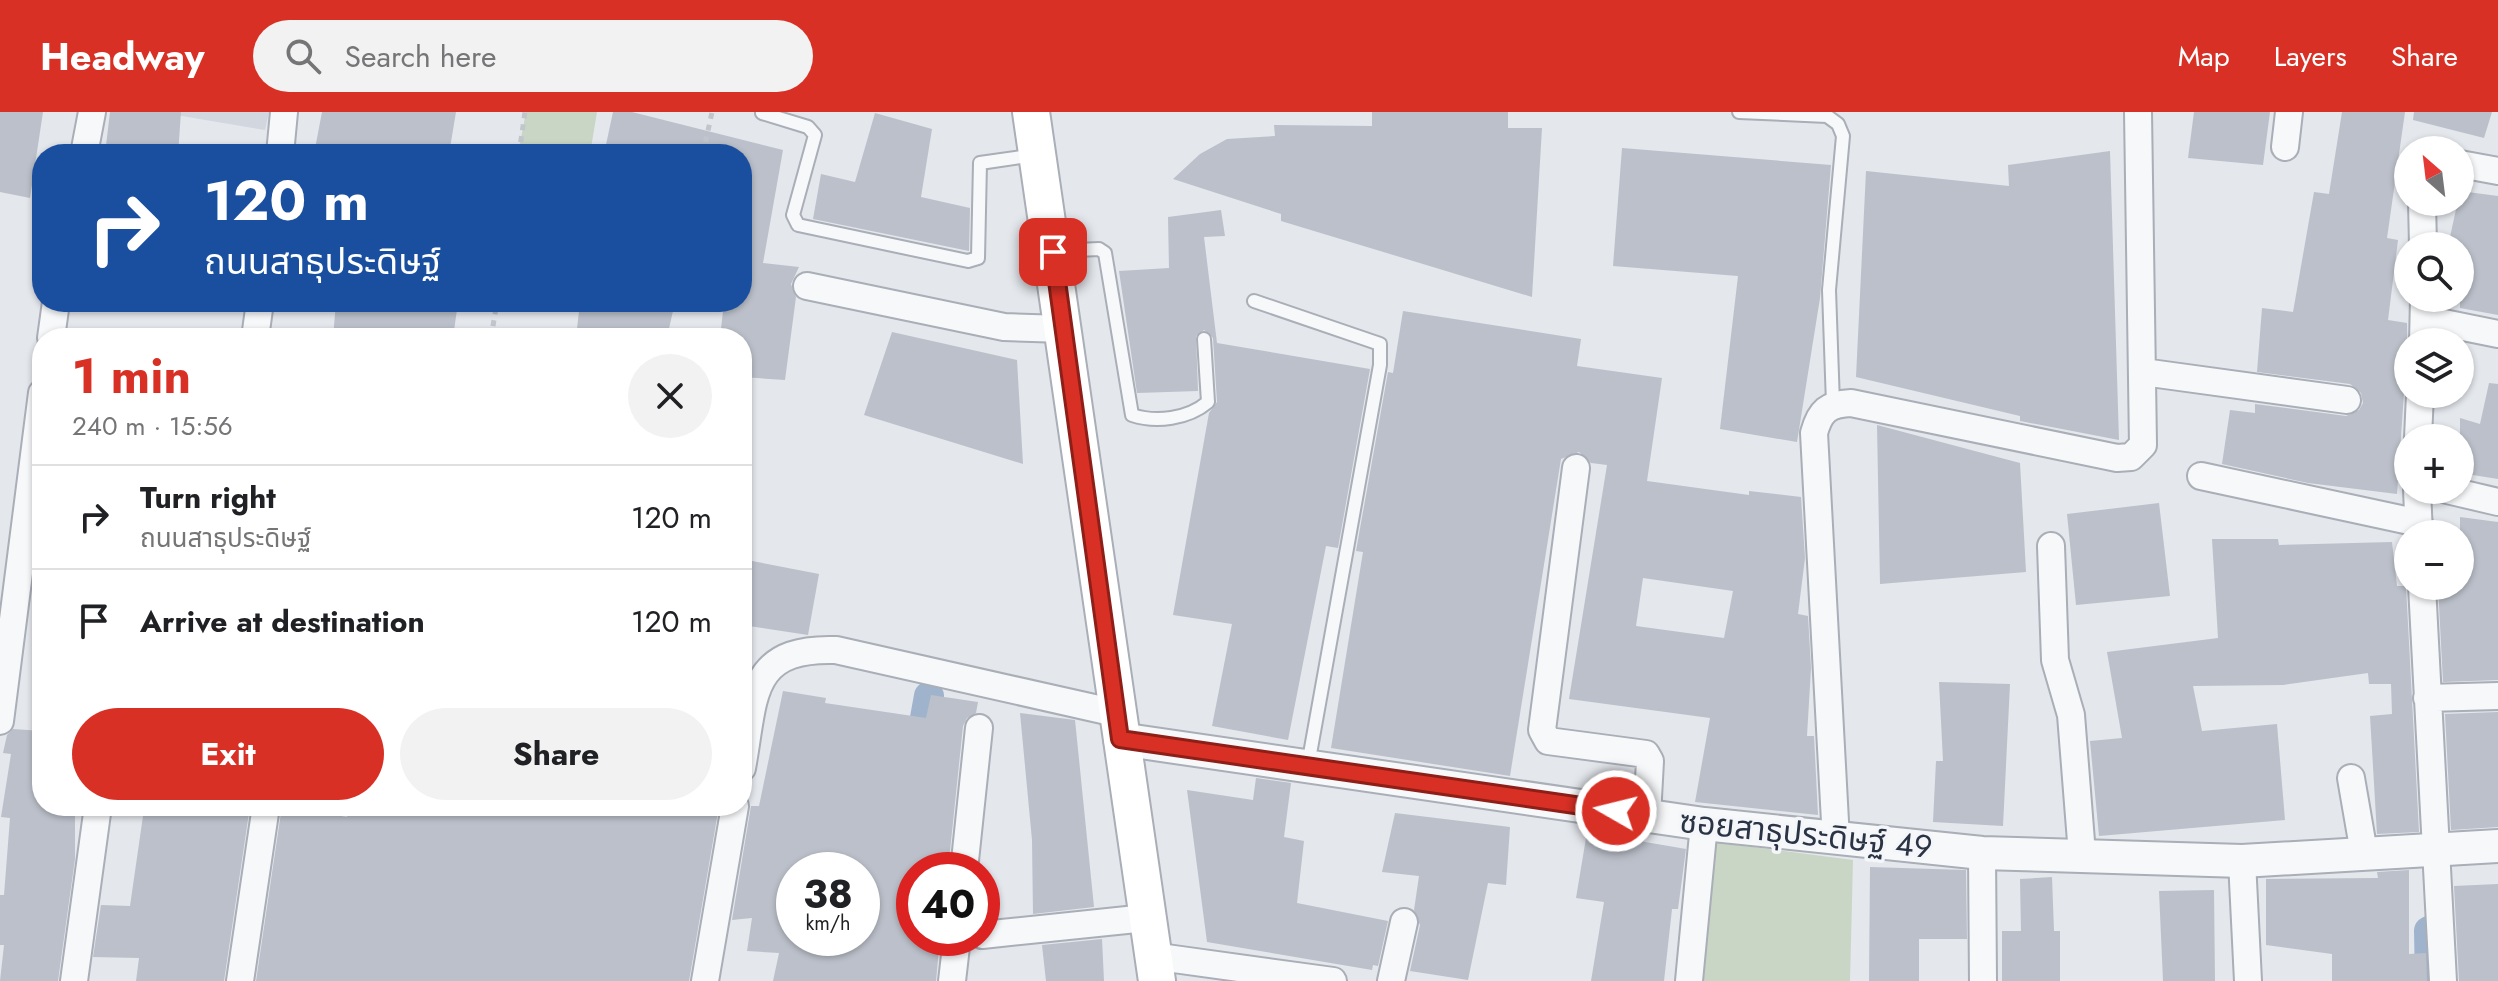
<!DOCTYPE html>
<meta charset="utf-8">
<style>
:root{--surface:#fff;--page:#f2f2f2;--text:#202124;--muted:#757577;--line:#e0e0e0;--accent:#d93025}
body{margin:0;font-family:Jost,"Noto Sans Thai",sans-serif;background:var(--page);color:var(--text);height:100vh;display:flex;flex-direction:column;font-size:30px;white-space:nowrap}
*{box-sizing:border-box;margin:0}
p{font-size:26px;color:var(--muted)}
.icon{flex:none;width:44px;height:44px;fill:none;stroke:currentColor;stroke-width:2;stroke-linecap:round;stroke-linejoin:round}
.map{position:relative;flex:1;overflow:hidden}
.drawer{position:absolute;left:32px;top:216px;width:720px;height:488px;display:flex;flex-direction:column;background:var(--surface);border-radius:32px;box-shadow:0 2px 6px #0004}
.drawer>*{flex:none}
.banner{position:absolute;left:32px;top:32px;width:720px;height:168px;border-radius:32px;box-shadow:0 2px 6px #0004;background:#1a4fa0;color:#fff;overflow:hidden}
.needle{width:52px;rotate:332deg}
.tools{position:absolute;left:2394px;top:24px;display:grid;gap:16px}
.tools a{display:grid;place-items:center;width:80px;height:80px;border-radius:50%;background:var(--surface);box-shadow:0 2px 6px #0004;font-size:40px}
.speed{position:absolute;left:776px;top:740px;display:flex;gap:16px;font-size:40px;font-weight:700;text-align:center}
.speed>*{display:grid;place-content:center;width:104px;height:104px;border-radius:50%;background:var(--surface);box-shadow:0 2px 6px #0004;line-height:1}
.speed small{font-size:20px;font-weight:400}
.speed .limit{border:12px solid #d22;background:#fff;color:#111}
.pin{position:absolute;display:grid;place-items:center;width:68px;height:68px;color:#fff;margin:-34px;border-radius:16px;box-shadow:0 4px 12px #0006}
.me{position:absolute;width:88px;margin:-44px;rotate:278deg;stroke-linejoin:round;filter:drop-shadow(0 0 6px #0008)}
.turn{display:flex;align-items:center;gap:28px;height:168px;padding:0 40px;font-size:36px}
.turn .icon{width:104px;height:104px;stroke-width:2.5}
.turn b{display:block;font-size:56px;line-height:68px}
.round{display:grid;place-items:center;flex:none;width:84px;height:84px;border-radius:42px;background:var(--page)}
.overview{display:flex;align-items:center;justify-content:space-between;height:136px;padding:0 40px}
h1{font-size:48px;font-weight:700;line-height:60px;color:var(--accent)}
.action{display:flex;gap:16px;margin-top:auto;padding:16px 40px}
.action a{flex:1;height:92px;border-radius:48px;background:var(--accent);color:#fff;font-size:32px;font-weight:700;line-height:92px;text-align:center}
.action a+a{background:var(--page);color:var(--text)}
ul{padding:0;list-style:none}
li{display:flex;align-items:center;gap:24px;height:104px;padding:0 40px;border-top:2px solid var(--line)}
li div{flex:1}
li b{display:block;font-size:30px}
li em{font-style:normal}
header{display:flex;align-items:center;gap:48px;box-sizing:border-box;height:112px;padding:0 40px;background:var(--accent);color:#fff}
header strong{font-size:38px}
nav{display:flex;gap:44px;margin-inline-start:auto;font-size:28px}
.search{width:560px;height:72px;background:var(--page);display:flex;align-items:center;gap:20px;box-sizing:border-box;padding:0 28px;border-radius:44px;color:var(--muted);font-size:30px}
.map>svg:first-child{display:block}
.built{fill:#d2d6de}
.green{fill:#c9d6c5}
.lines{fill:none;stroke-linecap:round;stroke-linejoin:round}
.canal{stroke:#9fb4cc;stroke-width:30}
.building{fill:#bbc0ca;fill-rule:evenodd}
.service-casing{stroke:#a9aeb7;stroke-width:16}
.minor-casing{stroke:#a9aeb7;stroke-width:30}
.tertiary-casing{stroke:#a9aeb7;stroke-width:36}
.secondary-casing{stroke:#a9aeb7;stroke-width:40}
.path{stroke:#c2c5cb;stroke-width:5;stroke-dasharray:6 6;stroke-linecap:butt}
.service{stroke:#f7f8fa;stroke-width:12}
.minor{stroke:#f7f8fa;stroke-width:26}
.tertiary{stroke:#f7f8fa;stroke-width:32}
.secondary{stroke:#fff;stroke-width:36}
.route-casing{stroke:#8d1f18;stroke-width:20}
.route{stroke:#d93025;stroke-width:14}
.labels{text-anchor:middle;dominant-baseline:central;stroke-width:7;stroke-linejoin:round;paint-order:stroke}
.street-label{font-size:32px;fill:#2b3445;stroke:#f4f6f9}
</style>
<header>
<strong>Headway</strong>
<div class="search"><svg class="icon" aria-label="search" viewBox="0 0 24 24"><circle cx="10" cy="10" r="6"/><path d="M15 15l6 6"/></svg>Search here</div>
<nav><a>Map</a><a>Layers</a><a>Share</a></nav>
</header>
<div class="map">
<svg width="2498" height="869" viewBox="0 0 2498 869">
<rect width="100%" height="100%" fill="#e4e7ec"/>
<path class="built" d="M158,0H269L265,18Z"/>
<path class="green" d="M526,0H597L590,42H518Z
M1713,730L1853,748L1850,869H1697Z"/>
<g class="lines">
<path class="canal" d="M918,645L929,584
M2429,819L2430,869"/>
</g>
<path class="building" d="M0,0H43L30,86L0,80Z
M110,0H181L178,42H105Z
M322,0H456L449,42H314Z
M613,0H632L783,38L763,151L799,155L791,172L796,185L785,268L742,265V226H720L724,190H742V42H604Z
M1372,0H1508V16H1542L1532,185L1281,109V102L1173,67L1200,42L1227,27L1275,24L1274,13L1372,14Z
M2194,0H2270L2263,53L2188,46Z
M2342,0H2405L2387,126L2398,128L2388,208L2407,211L2408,272L2404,281L2397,382L2308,371L2222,352L2230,298L2255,301V292L2346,304L2359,298L2363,291L2361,281L2350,272L2257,260L2262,196L2293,200L2314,80L2329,82Z
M2414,0H2492L2484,26L2413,8Z
M875,1L932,17L921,85L970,96L969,139L813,107L821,62L855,70Z
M1622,36L1831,53L1820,186L1797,330L1720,317L1738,164L1613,154Z
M2110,39L2119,328L2020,309V304L1856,265L1866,59L2009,74L2008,53Z
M2460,79L2498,84V203L2460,196V134H2448Z
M1221,98L1225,124L1204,125L1217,231L1370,257L1338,436L1326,434L1288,628L1212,614L1232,512L1173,503L1209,301L1217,290L1213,226L1204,218L1196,224L1198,279L1137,281L1119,159L1169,156L1168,105Z
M336,190H458L453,226H333Z
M580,190H675L668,221L653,218L651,226H576Z
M1403,199L1581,227L1577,254L1662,266L1647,369L1749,383V379L1801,385L1805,446L1798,502L1808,504L1811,556L1807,624H1814L1818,703L1695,690L1710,606L1569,587L1607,353L1591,351L1579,340L1561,347L1510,664L1331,636L1363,440L1356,439L1388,260L1393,261ZM1643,466L1733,479L1724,526L1636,514Z
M892,220L1017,248L1023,352L864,303Z
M2489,271L2498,272V367L2460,361V306L2480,312Z
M1877,313L2020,351L2026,460L1880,472Z
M2159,391L2170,484L2076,493L2067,402Z
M2460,405L2498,410V568L2443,570L2438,474H2460Z
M2212,427H2278L2279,433L2392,430L2397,474H2406L2419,720L2377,722L2370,604L2392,602L2391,572H2369L2368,561L2283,573L2193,574L2202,619L2277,612L2285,708L2099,724L2090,629L2122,626L2107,540L2218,526Z
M742,447L819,462L808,523L742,513Z
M1939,570L2010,572L2003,714L1933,710L1936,649H1943Z
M783,579L826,586L825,591L926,606L931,583L978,590L976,601L967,606L963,614L948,758H914V826H940L936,869H773L779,841L747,839L752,806L732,808L751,694H759ZM794,758H862V826H794Z
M2498,600V715L2451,718L2445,602Z
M1020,601L1075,608L1094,795L1033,802L1032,728Z
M13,617L42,619V694H75V747L58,869H0L4,833H0V783H4L10,706L1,705L11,642L3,641L7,623Z
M1256,666L1291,671L1284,725L1304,729L1297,791L1388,809L1378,854L1373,853L1372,858L1207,830L1187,678L1253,688Z
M202,694H250L224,869H136L139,846L93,845L101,793L130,794L144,697L200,703Z
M282,694L347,705L350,694H719L689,869H256Z
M1395,701L1510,715L1506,773L1488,771L1468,868L1410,859L1420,813L1414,798L1419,764L1382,760Z
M1587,720L1686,737L1678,797H1672L1664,869H1591L1604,790L1576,786Z
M1870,755L1966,758L1967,827H1919V869H1869Z
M2409,758V842L2426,841L2427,869H2332V842L2266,833V767L2378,766L2377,760Z
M2052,765L2054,819H2060V869H2002V819H2021L2020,767Z
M2498,772V869H2459L2454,774Z
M2214,778L2215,869H2163L2159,779Z
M1102,827L1104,869H1046L1042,833Z"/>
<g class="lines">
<defs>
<path id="service" d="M1739,0L1827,4L1838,12L1843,24L1829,178L1833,292
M762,1L808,15L815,23L793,103L798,113L968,149L978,146L980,51L1035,43
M1056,139L1099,137L1105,141L1132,303C1156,311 1188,307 1208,290L1204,227
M1254,189L1380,232V253L1308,653"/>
<path id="minor" d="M2285,35L2289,0
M84,42L92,0
M280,42L284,0
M2460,52L2498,59
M2422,90L2423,134
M807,174L1004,215L1064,217
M2424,207L2498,222
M51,226L56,190
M255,226L260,190
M2423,230L2424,186
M2143,260L2347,288
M2418,326L2420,282
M1576,356L1542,618L1548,629L1646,642L1650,649L1647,704
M2201,364L2419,411
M2417,378L2419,422
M2447,378L2498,390
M2051,434L2055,548L2071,603L2082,742
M2422,474L2443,869
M2427,586L2498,584
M0,609L42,281
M742,656C755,587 747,535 836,538L1116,601
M2351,666L2364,741
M1836,728L1814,321C1820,299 1828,292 1851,291L2117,346L2131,345L2143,333L2138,0
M1982,741L1983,869
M2242,749L2248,869
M964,758L979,616
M982,823L1146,806
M1152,844L1333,869
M74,869L98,694
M240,869L266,694
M705,869L735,694
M952,869L957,826
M1391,869L1404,810
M1689,869L1704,712"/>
<path id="tertiary" d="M1120,627L1704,712L1982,741L2242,749L2498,734"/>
<path id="secondary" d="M1031,0L1157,869"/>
</defs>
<use href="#service" class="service-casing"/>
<use href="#minor" class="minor-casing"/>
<use href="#tertiary" class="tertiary-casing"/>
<use href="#secondary" class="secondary-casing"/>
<path class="path" d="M519,42L525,0
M703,42L712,0
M491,226L497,190"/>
<use href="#service" class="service"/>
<use href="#minor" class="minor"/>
<use href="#tertiary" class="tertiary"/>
<use href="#secondary" class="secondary"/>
</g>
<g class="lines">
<defs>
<path id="route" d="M1053,140L1120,627L1616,699"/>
</defs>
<use href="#route" class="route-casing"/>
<use href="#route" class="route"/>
</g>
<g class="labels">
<g class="street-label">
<text transform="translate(1806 722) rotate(6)">ซอยสาธุประดิษฐ์ 49</text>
</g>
</g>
</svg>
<div class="tools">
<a><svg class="needle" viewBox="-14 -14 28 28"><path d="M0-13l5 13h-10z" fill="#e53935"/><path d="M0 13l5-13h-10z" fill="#757577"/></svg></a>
<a><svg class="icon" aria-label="search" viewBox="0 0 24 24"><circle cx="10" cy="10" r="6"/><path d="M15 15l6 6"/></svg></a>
<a><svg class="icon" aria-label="layers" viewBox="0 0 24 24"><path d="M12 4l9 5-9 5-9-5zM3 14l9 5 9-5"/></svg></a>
<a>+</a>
<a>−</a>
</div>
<div class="speed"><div>38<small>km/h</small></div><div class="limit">40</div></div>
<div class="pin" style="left:1053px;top:140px;background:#d93025"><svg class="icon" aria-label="arrive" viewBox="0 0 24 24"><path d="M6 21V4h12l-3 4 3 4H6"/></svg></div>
<svg class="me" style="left:1616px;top:699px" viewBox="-20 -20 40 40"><circle r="17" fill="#d93025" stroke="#fff" stroke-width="3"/><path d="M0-11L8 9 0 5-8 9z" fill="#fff"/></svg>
<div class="banner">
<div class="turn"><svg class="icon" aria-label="right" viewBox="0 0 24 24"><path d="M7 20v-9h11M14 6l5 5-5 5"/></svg><div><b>120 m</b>ถนนสาธุประดิษฐ์</div></div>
</div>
<section class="drawer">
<div class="overview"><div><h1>1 min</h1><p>240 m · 15:56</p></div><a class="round"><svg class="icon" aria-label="close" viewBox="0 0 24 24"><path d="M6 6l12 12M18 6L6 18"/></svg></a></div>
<ul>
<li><svg class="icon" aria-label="right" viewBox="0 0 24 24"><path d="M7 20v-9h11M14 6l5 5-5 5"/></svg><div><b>Turn right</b><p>ถนนสาธุประดิษฐ์</p></div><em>120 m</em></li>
<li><svg class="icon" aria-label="arrive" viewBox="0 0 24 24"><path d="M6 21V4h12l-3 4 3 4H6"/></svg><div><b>Arrive at destination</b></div><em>120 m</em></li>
</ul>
<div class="action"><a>Exit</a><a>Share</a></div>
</section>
</div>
